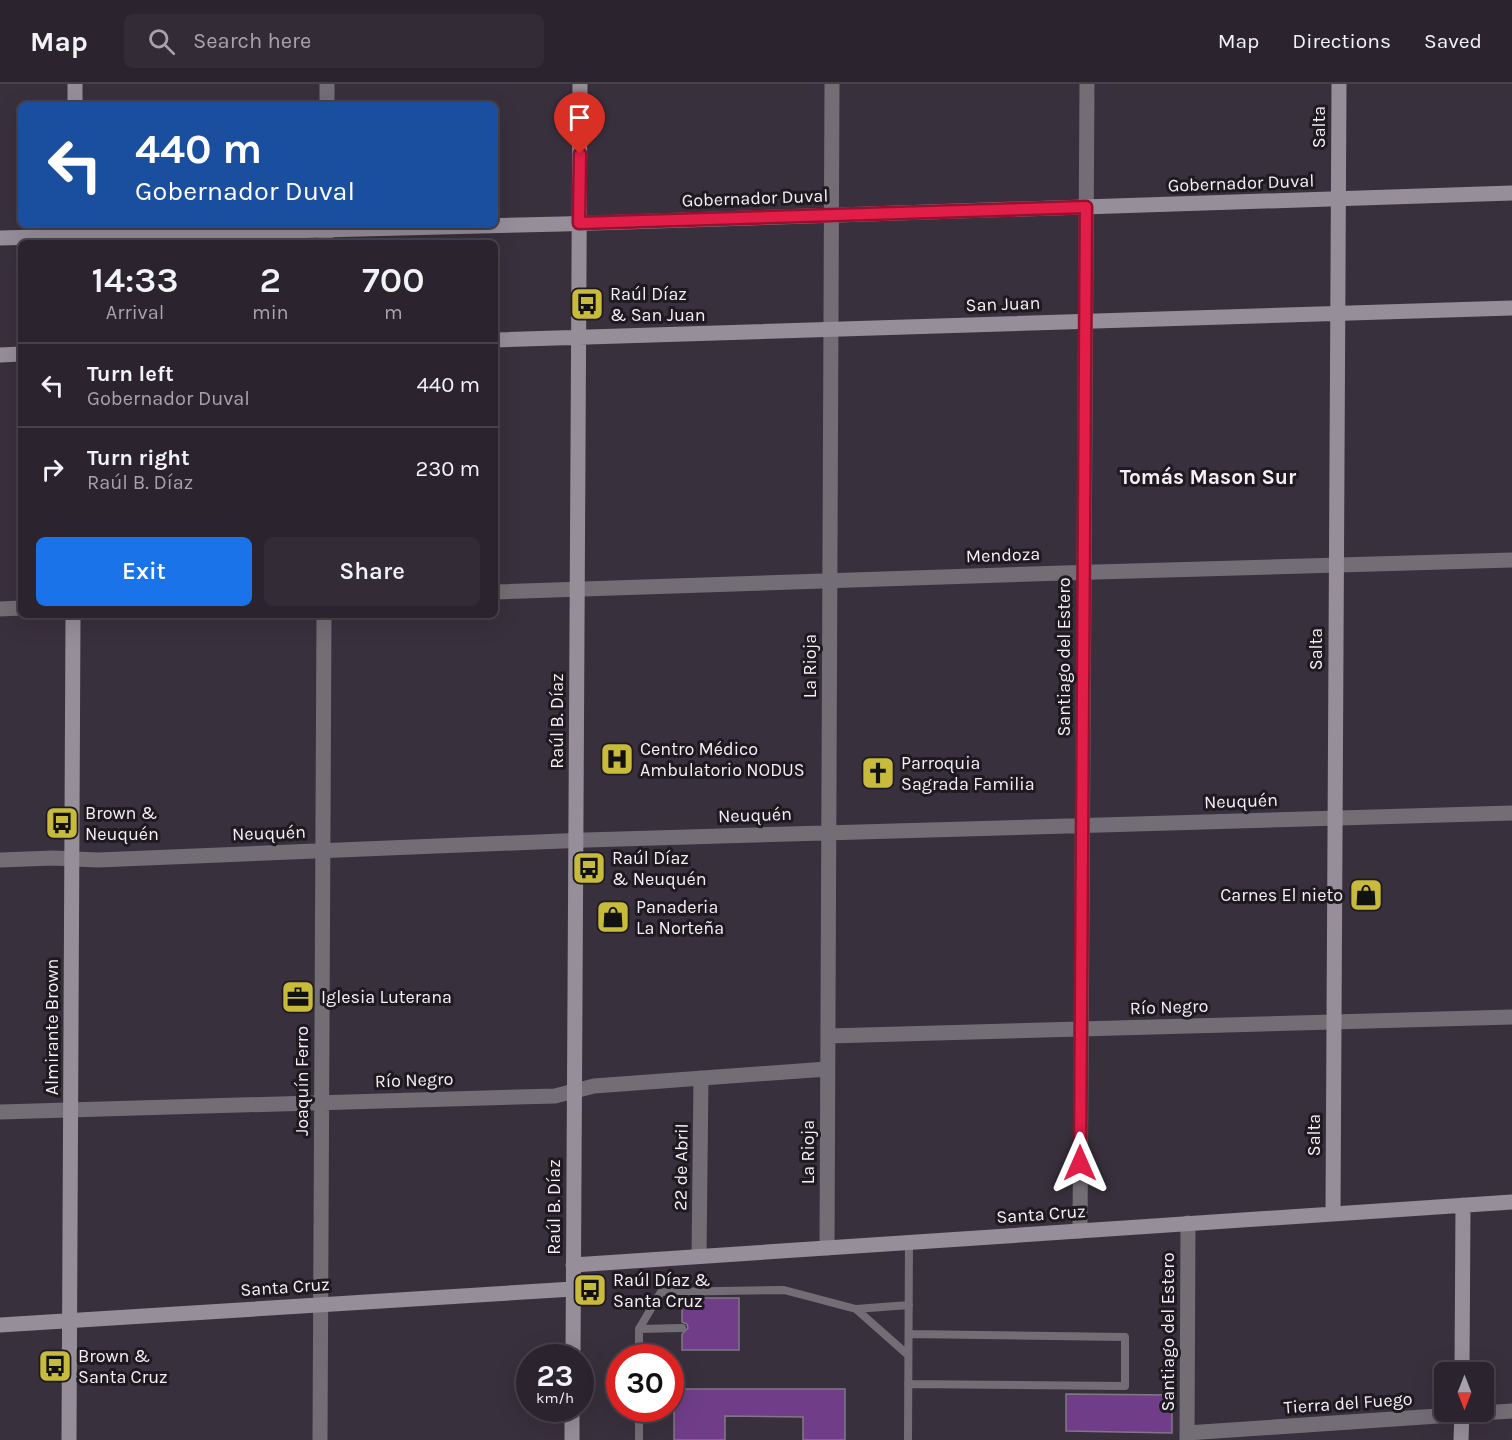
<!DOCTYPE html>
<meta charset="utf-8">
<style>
:root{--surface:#2b242e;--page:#332c36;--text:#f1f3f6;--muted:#a6a4aa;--line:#47414a;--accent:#1a73e8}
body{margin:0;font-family:Karla,sans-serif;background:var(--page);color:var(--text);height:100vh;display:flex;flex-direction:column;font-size:22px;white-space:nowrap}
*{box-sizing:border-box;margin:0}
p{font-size:20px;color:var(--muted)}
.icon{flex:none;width:33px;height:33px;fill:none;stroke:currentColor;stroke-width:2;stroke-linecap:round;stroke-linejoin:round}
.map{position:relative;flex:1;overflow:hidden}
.side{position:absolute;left:18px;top:156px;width:480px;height:378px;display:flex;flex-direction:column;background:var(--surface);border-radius:9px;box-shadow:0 6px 24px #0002,0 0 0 2px var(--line)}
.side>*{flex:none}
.guide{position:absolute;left:18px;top:18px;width:480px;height:126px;border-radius:9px;box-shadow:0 6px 24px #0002,0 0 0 2px var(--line);background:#1a4fa0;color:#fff;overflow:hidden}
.needle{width:39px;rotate:180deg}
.buttons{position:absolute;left:1434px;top:1278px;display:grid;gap:12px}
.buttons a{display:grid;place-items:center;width:60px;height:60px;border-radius:9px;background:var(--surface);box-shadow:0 6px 24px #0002,0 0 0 2px var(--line);font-size:30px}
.speed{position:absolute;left:516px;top:1260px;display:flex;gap:12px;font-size:30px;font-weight:700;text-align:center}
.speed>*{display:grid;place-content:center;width:78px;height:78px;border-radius:50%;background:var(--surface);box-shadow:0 6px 24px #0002,0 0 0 2px var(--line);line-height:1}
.speed small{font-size:15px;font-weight:400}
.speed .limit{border:9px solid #d22;background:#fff;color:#111}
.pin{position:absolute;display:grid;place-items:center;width:51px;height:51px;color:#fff;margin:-62px -26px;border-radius:50% 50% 50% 0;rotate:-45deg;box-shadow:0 0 6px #0007}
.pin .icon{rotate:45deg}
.me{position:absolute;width:66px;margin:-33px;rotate:0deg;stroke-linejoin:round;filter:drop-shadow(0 0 4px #0008)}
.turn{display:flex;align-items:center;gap:21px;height:126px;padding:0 18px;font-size:27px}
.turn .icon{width:78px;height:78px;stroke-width:2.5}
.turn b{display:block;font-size:42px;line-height:51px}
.eta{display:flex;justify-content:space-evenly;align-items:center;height:102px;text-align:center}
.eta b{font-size:36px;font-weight:600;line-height:42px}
.button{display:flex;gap:12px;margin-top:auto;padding:12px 18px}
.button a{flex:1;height:69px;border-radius:9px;background:var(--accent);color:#fff;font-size:24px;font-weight:600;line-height:69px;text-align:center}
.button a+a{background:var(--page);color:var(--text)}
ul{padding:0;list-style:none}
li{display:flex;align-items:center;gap:18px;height:84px;padding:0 18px;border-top:2px solid var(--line)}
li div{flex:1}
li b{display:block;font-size:22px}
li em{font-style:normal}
header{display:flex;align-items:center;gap:36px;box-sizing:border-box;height:84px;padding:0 30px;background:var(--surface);border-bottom:2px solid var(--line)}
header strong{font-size:28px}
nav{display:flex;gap:33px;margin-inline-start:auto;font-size:21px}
.search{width:420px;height:54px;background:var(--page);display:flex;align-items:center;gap:15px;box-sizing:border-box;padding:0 21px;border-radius:9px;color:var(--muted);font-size:22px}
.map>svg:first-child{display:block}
.building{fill:#703e89;stroke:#807786;stroke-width:1.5}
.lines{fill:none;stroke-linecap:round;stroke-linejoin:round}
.lane{stroke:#736e75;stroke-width:8}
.street{stroke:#736e75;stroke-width:15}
.secondary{stroke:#968f9a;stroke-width:15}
.route-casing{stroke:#92132f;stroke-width:15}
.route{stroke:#e11d48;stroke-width:10}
.labels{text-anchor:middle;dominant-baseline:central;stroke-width:6;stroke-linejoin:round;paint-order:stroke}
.street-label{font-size:18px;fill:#f4eff8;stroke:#1e1a20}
.poi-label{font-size:18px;fill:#f4eff8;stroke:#1e1a20;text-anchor:start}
.quarter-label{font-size:21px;font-weight:bold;fill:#f4eff8;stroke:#1e1a20}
</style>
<header>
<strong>Map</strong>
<div class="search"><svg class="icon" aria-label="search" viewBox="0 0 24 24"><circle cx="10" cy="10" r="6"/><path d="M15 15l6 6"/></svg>Search here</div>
<nav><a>Map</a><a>Directions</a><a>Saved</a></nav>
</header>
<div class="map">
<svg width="1512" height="1356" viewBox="0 0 1512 1356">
<rect width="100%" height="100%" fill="#39303d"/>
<path class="building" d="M682,1214H739V1266H682V1250L688,1244L687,1240L682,1238Z
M674,1305H845V1356H803V1333L725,1332V1356H674Z
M1066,1310L1172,1311V1349L1066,1347Z"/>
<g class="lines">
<path class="lane" d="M856,1225L909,1221
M639,1245L682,1244
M639,1274V1245L661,1208L784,1206L856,1225L908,1271
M908,1300L1125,1302V1253L909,1250
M639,1356V1324
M908,1356L909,1158"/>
<path class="street" d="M327,21V0
M326,159V141
M495,508L1062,489L1512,476
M0,525L21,524
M0,776L53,774L98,776L586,756L1512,729
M828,952L1512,933
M0,1028L555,1012L594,1002L827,985
M1080,1147L1087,0
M827,1164L832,0
M699,1172L701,994
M1187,1349L1512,1327
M320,1356L324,531
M1187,1356L1188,1139"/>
<path class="secondary" d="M75,21V0
M0,154L562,140L1512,109
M495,256L1512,224
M0,271L21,270
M1333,1130L1339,0
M573,1181L1512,1118
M0,1241L573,1205
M573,1274L580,0
M1462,1288L1463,1121
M69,1356L73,531
M572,1356V1324
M1461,1356L1462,1328"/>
</g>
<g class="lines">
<defs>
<path id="route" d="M580,70L579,139L1086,123L1080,1079"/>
</defs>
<use href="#route" class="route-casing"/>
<use href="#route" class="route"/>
</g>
<defs>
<symbol id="bus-square" viewBox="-11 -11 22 22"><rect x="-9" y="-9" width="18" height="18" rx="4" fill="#c8bb3b" stroke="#1e1a20"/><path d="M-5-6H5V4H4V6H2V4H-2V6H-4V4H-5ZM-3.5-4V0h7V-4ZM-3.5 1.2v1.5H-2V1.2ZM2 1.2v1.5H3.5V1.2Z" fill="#111"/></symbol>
<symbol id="hospital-square" viewBox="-11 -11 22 22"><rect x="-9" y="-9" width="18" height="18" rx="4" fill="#c8bb3b" stroke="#1e1a20"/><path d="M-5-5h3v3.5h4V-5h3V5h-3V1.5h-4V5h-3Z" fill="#111"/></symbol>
<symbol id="church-square" viewBox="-11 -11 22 22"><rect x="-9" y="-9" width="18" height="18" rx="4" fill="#c8bb3b" stroke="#1e1a20"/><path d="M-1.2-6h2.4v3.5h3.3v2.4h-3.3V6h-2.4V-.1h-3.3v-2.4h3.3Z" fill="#111"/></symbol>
<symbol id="shop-square" viewBox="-11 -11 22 22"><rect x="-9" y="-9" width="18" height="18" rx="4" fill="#c8bb3b" stroke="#1e1a20"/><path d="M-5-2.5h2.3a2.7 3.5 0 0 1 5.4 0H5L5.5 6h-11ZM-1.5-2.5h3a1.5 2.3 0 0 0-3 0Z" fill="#111"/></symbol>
<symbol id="office-square" viewBox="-11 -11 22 22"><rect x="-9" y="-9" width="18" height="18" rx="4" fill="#c8bb3b" stroke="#1e1a20"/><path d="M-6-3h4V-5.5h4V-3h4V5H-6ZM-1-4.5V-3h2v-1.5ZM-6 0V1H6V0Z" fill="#111"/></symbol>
</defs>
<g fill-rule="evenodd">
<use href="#bus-square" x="568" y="201" width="38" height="38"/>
<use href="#hospital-square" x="598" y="656" width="38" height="38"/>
<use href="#church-square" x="859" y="670" width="38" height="38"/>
<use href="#bus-square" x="43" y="720" width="38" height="38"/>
<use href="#bus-square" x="570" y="765" width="38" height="38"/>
<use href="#shop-square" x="1347" y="792" width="38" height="38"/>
<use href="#shop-square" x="594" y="814" width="38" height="38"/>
<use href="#office-square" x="279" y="894" width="38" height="38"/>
<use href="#bus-square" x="571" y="1187" width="38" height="38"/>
<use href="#bus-square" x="36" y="1263" width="38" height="38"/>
</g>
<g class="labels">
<g class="street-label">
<text transform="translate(1319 43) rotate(-90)">Salta</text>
<text transform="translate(1241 99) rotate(-2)">Gobernador Duval</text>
<text transform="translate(755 114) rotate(-2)">Gobernador Duval</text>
<text transform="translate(1003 220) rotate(-2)">San Juan</text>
<text transform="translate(1003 471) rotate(-2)">Mendoza</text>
<text transform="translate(1316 565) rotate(-90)">Salta</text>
<text transform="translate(1064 573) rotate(-90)">Santiago del Estero</text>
<text transform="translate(810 582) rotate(-90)">La Rioja</text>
<text transform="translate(557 637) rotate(-90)">Raúl B. Díaz</text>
<text transform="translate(1241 717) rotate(-2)">Neuquén</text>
<text transform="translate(755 731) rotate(-2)">Neuquén</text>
<text transform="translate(269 749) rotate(-2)">Neuquén</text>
<text transform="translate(1169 923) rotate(-2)">Río Negro</text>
<text transform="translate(52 943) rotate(-90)">Almirante Brown</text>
<text transform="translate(414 996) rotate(-2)">Río Negro</text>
<text transform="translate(302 997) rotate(-90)">Joaquín Ferro</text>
<text transform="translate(1314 1051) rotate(-90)">Salta</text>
<text transform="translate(808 1068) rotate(-90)">La Rioja</text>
<text transform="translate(681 1083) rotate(-89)">22 de Abril</text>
<text transform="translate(554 1123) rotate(-90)">Raúl B. Díaz</text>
<text transform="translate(1041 1130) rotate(-4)">Santa Cruz</text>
<text transform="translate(285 1203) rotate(-4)">Santa Cruz</text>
<text transform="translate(1168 1248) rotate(-90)">Santiago del Estero</text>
<text transform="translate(1348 1319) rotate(-4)">Tierra del Fuego</text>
</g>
<g class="poi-label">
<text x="610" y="210">Raúl Díaz<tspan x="610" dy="21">&amp; San Juan</tspan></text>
<text x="640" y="665">Centro Médico<tspan x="640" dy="21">Ambulatorio NODUS</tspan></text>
<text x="901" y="679">Parroquia<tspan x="901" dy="21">Sagrada Familia</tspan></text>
<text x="85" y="729">Brown &amp;<tspan x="85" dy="21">Neuquén</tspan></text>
<text x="612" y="774">Raúl Díaz<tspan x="612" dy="21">&amp; Neuquén</tspan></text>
<text x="1343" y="811" text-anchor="end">Carnes El nieto</text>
<text x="636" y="823">Panaderia<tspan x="636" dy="21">La Norteña</tspan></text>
<text x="321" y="913">Iglesia Luterana</text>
<text x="613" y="1196">Raúl Díaz &amp;<tspan x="613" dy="21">Santa Cruz</tspan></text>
<text x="78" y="1272">Brown &amp;<tspan x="78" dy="21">Santa Cruz</tspan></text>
</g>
<g class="quarter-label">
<text x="1208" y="393">Tomás Mason Sur</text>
</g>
</g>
</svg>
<div class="buttons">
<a><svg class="needle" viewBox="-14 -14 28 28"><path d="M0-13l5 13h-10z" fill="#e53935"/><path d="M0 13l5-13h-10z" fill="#a6a4aa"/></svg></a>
</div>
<div class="speed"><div>23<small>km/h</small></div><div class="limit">30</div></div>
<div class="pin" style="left:580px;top:70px;background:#d93025"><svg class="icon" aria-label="arrive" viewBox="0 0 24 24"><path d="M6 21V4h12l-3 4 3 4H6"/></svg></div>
<svg class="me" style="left:1080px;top:1079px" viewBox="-20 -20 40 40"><path d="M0-17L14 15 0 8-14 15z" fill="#e11d48" stroke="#fff" stroke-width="4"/></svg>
<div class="guide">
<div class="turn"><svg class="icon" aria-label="left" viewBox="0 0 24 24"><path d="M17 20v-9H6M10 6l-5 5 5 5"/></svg><div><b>440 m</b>Gobernador Duval</div></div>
</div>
<section class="side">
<div class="eta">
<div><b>14:33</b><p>Arrival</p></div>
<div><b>2</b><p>min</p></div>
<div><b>700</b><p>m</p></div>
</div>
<ul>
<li><svg class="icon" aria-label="left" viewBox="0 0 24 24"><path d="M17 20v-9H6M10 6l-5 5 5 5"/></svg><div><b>Turn left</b><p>Gobernador Duval</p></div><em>440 m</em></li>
<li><svg class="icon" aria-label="right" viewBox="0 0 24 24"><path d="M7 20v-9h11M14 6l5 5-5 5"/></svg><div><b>Turn right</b><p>Raúl B. Díaz</p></div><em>230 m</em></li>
</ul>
<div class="button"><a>Exit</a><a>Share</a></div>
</section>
</div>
